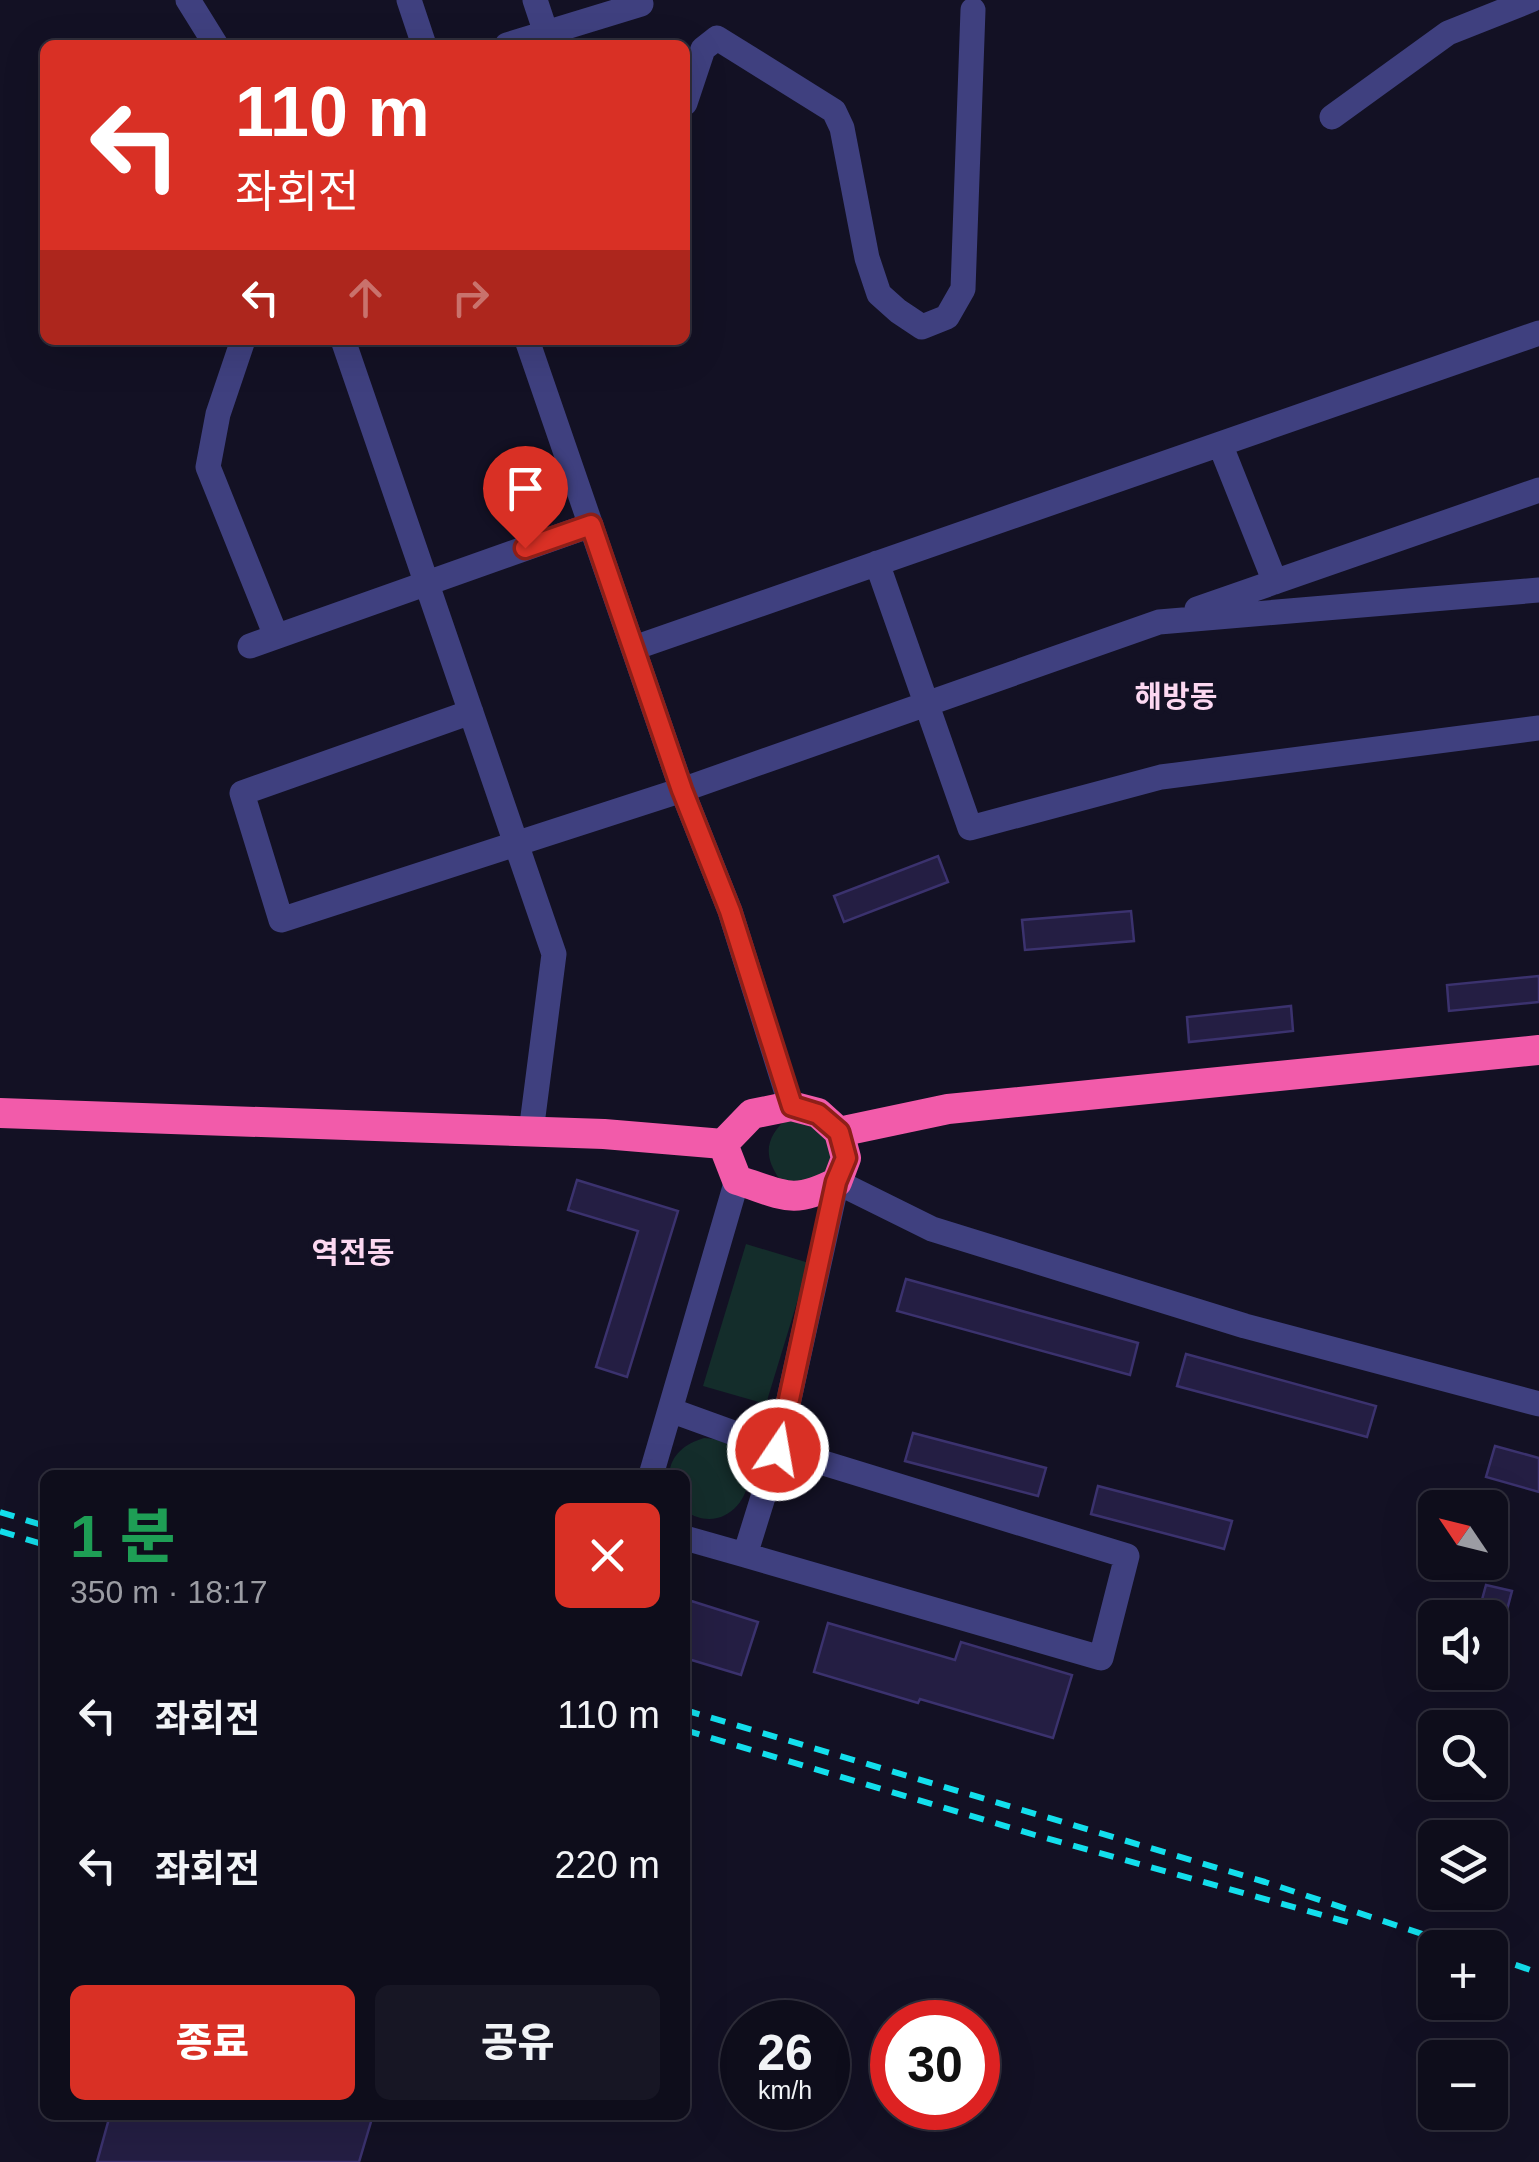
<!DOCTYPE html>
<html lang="ko">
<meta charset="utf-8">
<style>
:root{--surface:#0e0d1b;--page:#171624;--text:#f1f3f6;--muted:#9b9ca3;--line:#2e2d3a;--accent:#d93025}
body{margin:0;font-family:Helvetica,"Noto Sans KR",sans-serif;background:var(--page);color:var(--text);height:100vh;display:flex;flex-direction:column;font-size:38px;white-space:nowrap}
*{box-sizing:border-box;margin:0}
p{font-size:32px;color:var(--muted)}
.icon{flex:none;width:55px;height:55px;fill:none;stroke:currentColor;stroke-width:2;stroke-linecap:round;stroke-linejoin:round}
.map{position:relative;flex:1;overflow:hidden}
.side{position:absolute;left:40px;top:1470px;width:650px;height:650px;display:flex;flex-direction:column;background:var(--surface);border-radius:15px;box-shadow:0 10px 40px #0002,0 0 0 2px var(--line)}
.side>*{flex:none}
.hud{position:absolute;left:40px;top:40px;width:650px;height:305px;border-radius:15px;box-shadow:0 10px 40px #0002,0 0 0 2px var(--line);background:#d93025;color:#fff;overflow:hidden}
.needle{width:65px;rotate:305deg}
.fabs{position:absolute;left:1418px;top:1490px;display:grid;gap:20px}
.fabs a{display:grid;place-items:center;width:90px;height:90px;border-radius:15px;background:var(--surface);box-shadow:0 10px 40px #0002,0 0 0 2px var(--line);font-size:50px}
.speed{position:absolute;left:720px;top:2000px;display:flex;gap:20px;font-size:50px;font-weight:700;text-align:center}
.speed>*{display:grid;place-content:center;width:130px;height:130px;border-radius:50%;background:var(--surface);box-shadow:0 10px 40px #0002,0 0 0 2px var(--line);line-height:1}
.speed small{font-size:25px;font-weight:400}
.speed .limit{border:15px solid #d22;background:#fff;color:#111}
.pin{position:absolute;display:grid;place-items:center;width:85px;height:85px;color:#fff;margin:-102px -42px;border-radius:50% 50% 50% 0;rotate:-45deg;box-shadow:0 0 10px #0007}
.pin .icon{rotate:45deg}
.me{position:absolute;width:110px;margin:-55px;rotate:12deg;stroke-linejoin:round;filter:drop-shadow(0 0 8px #0008)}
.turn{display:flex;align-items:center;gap:35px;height:210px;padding:0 30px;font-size:45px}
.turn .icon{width:130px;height:130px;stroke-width:2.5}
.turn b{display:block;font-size:70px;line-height:85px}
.lanes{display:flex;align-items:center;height:95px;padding:0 30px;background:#0003;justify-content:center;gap:50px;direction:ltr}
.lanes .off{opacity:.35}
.round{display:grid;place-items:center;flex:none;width:105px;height:105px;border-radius:15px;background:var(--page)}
.head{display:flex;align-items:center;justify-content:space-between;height:170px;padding:0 30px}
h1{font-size:60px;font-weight:800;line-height:75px;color:#1e9e55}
.button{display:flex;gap:20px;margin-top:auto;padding:20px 30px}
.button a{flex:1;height:115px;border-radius:15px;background:var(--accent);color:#fff;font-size:40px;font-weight:800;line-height:115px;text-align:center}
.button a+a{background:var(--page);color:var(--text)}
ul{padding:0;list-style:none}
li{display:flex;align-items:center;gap:30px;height:150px;padding:0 30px}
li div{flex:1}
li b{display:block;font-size:38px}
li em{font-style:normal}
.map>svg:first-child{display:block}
.green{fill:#142d2b}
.building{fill:#241e43;stroke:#3b326e;stroke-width:2.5}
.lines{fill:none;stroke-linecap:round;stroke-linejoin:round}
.minor{stroke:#3f407f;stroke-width:25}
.highway{stroke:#f25baa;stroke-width:30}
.rail{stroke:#13dfec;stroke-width:6;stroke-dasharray:15 12;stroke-linecap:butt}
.route-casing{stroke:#8d1f18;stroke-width:25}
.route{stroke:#d93025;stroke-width:18}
.labels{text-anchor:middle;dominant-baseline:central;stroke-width:10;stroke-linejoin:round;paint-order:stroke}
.quarter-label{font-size:30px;font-weight:bold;fill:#fcd8f1;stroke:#131124}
</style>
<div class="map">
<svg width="1539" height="2162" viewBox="0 0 1539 2162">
<rect width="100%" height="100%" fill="#131124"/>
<path class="green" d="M789,1116L844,1132L825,1189L780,1180C762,1154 766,1137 789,1116Z
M746,1244L809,1263L766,1404L703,1386Z
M704,1438C785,1444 741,1548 685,1511V1475H669C671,1454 685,1444 704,1438Z"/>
<path class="building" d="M938,856L948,882L844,922L834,896Z
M1131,911L1134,941L1025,950L1022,920Z
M1539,976V1002L1449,1011L1447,985Z
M1291,1006L1293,1031L1189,1042L1187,1017Z
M577,1180L678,1211L627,1377L596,1367L638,1231L568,1210Z
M906,1279L1138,1343L1130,1375L897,1311Z
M1186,1354L1376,1406L1367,1437L1177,1386Z
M913,1433L1046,1468L1038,1496L905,1461Z
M1495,1446L1539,1458V1492L1486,1477Z
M1098,1486L1232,1521L1224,1549L1091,1514Z
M1486,1585L1512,1591L1495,1655L1490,1654V1618H1477Z
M685,1599L758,1622L741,1675L685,1658Z
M828,1623L955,1660L961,1642L1072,1675L1053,1738L920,1699L918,1703L814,1672Z
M110,2115H373L359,2162H97Z"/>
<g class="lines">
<path class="minor" d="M188,0L216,45
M409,0L424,45
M535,0L550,45
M507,45L641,4L639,0
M685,103L703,49L717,38L834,111L842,128L867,258L879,294L898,311L922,327L947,317L963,289L973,10
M1332,117L1448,33L1531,0
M243,340L218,414L208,467L276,636
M343,340L554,954L531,1132
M527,340L682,790L730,911L791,1106
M1220,444L1275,582
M877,563L970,828L1161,777L1539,728
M1197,609L1539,490
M250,646L591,525
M634,648L1539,333
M471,712L242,793L281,920L682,790L1159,622L1539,590
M670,1410L778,1449L1127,1556L1101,1658L745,1555
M651,1475L737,1180
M685,1538L745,1555L778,1449L837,1182L932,1229L1245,1326L1539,1404"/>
<path class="highway" d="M791,1106L818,1113L839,1132L846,1158L837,1182C791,1206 782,1194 737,1180L723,1144L752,1114Z
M0,1113L604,1134L723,1144
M839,1132L948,1109L1539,1050"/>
<path class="rail" d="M0,1512L45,1526
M0,1531L45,1545
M685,1710L1265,1882L1465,1948
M685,1730L1035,1835L1351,1923
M1490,1956L1539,1973"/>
</g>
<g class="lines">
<defs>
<path id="route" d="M525,548L591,525L682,790L730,911L792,1106L818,1114L839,1132L846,1158L836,1182L778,1450"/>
</defs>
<use href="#route" class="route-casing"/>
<use href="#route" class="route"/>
</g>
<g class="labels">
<g class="quarter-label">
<text x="1176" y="696">해방동</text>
<text x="353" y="1252">역전동</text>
</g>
</g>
</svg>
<div class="fabs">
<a><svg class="needle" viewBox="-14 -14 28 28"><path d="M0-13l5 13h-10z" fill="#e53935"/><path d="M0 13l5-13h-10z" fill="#9b9ca3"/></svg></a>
<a><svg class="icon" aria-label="sound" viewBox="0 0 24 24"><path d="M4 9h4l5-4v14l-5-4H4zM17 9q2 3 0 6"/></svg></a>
<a><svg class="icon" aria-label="search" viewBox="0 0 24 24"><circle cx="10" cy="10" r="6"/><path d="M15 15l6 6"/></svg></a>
<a><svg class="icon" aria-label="layers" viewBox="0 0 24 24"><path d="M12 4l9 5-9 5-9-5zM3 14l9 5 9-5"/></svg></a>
<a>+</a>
<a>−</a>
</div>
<div class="speed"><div>26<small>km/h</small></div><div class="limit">30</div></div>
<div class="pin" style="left:525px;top:548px;background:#d93025"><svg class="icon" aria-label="arrive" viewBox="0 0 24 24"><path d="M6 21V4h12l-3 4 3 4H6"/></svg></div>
<svg class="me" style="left:778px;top:1450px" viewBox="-20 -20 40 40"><circle r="17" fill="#d93025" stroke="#fff" stroke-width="3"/><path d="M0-11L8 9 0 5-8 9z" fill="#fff"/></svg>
<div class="hud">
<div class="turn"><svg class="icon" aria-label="left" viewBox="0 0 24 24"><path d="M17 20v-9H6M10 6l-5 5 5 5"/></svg><div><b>110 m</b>좌회전</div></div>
<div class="lanes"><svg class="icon" aria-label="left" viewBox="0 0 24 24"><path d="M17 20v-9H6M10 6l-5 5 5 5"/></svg><svg class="icon off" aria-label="ahead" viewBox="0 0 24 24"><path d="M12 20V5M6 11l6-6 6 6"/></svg><svg class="icon off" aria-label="right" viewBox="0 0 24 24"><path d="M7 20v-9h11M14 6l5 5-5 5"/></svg></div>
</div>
<section class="side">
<div class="head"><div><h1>1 분</h1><p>350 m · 18:17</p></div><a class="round" style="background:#d93025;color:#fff"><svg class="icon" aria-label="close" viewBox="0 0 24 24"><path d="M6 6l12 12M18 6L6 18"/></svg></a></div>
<ul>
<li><svg class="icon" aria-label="left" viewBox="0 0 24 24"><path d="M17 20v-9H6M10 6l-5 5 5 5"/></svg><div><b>좌회전</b></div><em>110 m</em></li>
<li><svg class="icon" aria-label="left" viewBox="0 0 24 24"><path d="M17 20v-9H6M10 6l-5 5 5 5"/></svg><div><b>좌회전</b></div><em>220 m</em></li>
</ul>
<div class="button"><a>종료</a><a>공유</a></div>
</section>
</div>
